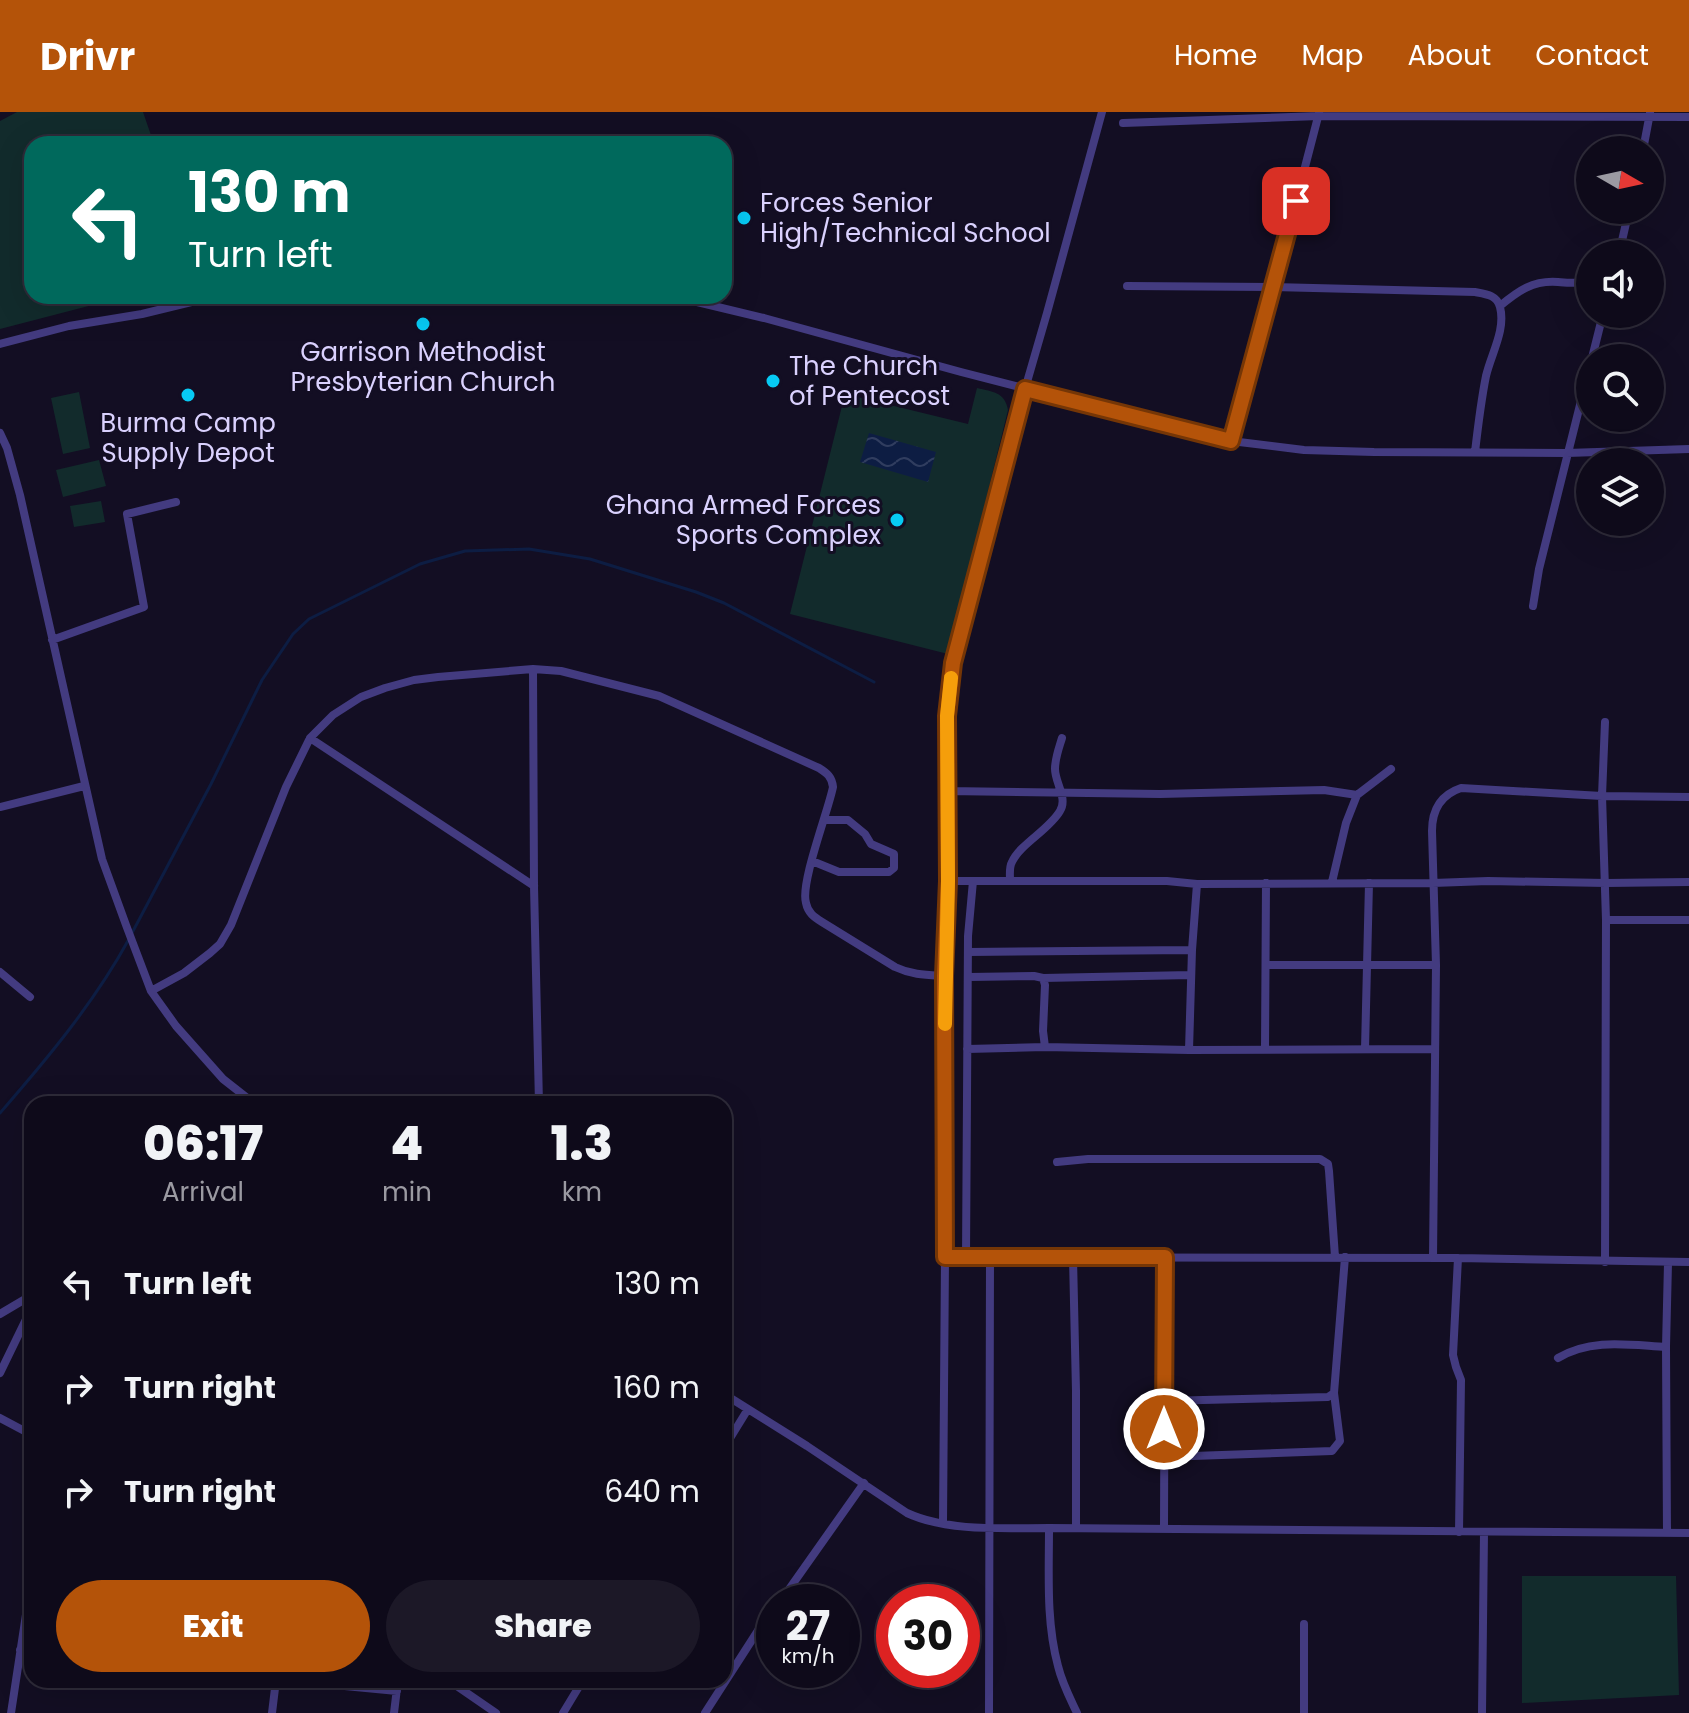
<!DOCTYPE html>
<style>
:root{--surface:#0e0a1a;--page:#1c1827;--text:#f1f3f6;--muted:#9b9aa2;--line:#2e2b39;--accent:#b45309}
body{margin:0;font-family:Poppins,sans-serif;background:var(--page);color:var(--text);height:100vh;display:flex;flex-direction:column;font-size:30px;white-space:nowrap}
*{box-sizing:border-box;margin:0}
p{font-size:26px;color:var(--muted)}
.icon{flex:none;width:44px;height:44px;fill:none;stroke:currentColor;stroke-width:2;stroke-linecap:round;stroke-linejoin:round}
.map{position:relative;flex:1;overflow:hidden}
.panel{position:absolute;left:24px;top:984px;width:708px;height:592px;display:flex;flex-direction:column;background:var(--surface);border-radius:24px;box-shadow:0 8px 32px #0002,0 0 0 2px var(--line)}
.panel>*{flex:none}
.banner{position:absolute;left:24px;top:24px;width:708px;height:168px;border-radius:24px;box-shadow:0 8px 32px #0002,0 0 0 2px var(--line);background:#00695c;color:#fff;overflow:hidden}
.needle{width:52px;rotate:99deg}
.fabs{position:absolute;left:1576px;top:24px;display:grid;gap:16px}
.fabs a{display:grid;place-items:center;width:88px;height:88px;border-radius:50%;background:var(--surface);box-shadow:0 8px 32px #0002,0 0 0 2px var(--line);font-size:40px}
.speed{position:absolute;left:756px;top:1472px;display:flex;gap:16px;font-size:40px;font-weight:700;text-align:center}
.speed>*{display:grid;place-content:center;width:104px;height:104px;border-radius:50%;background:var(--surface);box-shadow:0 8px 32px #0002,0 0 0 2px var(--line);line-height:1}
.speed small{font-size:20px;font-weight:400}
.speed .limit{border:12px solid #d22;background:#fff;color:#111}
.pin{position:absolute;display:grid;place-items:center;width:68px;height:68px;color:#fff;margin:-34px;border-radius:16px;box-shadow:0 4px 12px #0006}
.me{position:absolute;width:88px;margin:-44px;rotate:0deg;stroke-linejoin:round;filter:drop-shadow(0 0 6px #0008)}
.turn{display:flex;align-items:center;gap:28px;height:168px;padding:0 32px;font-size:36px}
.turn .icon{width:104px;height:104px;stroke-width:2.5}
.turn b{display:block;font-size:56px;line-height:68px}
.eta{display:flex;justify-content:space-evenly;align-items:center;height:136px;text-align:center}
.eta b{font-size:48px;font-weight:800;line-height:56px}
.action{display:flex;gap:16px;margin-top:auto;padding:16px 32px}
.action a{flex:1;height:92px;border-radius:48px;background:var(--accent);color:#fff;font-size:32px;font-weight:800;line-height:92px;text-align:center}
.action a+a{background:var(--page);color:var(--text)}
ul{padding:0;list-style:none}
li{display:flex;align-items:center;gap:24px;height:104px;padding:0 32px}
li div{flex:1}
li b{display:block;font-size:30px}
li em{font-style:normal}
header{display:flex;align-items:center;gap:48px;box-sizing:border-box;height:112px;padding:0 40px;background:var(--accent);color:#fff}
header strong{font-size:38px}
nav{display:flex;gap:44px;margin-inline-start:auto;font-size:28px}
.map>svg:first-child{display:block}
.park{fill:#122b2c}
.water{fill:url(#water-waves)}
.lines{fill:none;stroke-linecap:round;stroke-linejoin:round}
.stream{stroke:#0d1d43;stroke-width:3}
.street{stroke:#433b80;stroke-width:8}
.route-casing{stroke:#753606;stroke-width:20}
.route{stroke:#b45309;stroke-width:14}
.slow{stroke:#f59e0b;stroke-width:14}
.poi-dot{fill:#07caf4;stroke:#130e23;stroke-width:3}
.labels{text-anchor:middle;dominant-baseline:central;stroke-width:6;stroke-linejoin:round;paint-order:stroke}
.poi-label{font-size:26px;fill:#dad1fe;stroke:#130e23;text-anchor:start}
</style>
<header>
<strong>Drivr</strong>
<nav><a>Home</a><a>Map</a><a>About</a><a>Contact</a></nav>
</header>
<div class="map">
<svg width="1689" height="1601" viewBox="0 0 1689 1601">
<defs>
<pattern id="water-waves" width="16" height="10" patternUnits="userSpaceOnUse" patternTransform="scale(2)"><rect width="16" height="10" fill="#0d1d43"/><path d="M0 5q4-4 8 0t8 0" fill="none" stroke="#303d5f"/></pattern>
</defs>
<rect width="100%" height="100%" fill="#130e23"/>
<path class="park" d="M17,0H143L154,32H32V184H127L0,217V9Z
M977,276C993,280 1005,280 1008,298L948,542L790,502L845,282L968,312Z
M79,280L90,336L63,342L51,286Z
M99,348L106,374L63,385L56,358Z
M101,389L105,410L74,415L70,394Z
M1522,1464H1676L1679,1583L1522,1591Z"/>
<path class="water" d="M869,321L936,340L928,370L860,350Z"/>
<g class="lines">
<path class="stream" d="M132,821L211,672L262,568L293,522L309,507L420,452L465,439L529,437L590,447L696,480L724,491L874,570
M0,1001C47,947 94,891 129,827"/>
<path class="street" d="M1123,11L1319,4L1689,5
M1643,38L1650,1
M1619,142L1629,98
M1127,174L1273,175L1475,180C1486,182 1497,183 1500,195C1506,218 1491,242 1486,264C1481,289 1478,314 1475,340
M672,184L764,206L961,260L1231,329L1304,338L1374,340L1567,341L1689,337
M1500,194C1518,179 1533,168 1558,170C1571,171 1578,172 1590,167
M0,232L69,214L142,202L216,184
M1592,246L1603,202
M0,321L7,336L20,383L102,747L126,813L151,879L176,914L223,967L255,992
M1231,329L1257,240L1319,1
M1533,494L1539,457L1590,253
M52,528L144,495L127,402L176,390
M533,557L534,774L539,992
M1605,610L1602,684L1606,808L1605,1150
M310,626L534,774
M947,679L1160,682L1324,678L1357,683
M0,695L84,674
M812,749L839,760H889L894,756V742L871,732L865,722L848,708H824
M1010,768C1010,762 1009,755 1012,750C1020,732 1049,718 1060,699C1068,686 1055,671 1055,657C1055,646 1059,636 1062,626
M948,769H1167L1197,772L1433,771L1488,769L1606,771L1689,770
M1332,770L1346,711L1357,683L1391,657
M1606,808H1689
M968,840L1192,838
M1266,853H1436
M0,860L30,885
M969,865L1034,864L1043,866L1045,873L1043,919L1045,935L1189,938L1435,937
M1043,866L1191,863
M151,879L184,861L210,841L220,832L231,813L286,675L310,626L333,603L361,585L385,576L414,568L438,565L533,557L561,559L659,584L819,656C827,661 832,665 833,675C828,700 800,771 806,791C808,801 814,805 822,810L895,855C912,863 926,863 944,864
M967,937L1045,935
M1265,937L1266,771
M1365,937L1369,771
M1189,938L1192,838L1197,772
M1057,1050L1088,1047H1320L1328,1052L1329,1059L1335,1145
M945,1145L1458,1146L1689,1150
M966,1145L968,824L973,769
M1073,1146L1076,1279V1416
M1433,1146L1436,853L1432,719C1432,698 1440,683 1461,676L1602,684L1689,685
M1458,1146L1453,1243L1456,1255L1461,1268L1459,1420
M0,1202L32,1183
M1558,1246C1591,1226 1629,1233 1666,1235
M0,1261L32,1195
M724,1282L807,1334L907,1401C948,1420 1004,1416 1049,1416L1689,1421
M1164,1289L1328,1285L1334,1281L1345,1145
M0,1306L32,1323
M724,1336L748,1297
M1164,1345L1332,1339L1340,1329L1334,1281
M943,1411L945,1145L944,864L948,769L947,604L953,551L1025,277L1047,201L1102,0
M1049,1416C1049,1462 1046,1510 1058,1554C1062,1571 1070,1586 1077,1601
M1164,1416L1165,1145
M1667,1420L1666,1235L1668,1151
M780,1490L864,1371
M20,1538L32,1539
M282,1568L397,1579
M448,1568L496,1601
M11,1601L32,1463
M272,1601L276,1568
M394,1601L398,1568
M563,1601L583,1568
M705,1601L759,1517L774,1498
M989,1601L990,1146
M1304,1601V1512
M1482,1601L1484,1420"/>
</g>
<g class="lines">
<defs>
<path id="route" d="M1164,1317L1165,1145H945L944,864L948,769L947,604L953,551L1025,277L1231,329L1296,89"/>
</defs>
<use href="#route" class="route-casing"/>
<use href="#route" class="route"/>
<path class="slow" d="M945,912L948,769L947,604L951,566"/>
</g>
<g class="poi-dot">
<circle cx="744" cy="106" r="8"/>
<circle cx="423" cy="212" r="8"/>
<circle cx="773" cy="269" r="8"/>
<circle cx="188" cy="283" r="8"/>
<circle cx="897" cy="408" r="8"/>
</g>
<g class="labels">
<g class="poi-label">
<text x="760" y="91">Forces Senior<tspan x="760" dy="30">High/Technical School</tspan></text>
<text x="423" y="240" text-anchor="middle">Garrison Methodist<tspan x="423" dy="30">Presbyterian Church</tspan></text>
<text x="789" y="254">The Church<tspan x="789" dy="30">of Pentecost</tspan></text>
<text x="188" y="311" text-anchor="middle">Burma Camp<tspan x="188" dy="30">Supply Depot</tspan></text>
<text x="881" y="393" text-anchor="end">Ghana Armed Forces<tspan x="881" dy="30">Sports Complex</tspan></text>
</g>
</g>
</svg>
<div class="fabs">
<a><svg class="needle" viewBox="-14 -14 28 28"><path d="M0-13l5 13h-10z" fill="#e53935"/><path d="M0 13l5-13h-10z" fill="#9b9aa2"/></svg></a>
<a><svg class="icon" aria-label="sound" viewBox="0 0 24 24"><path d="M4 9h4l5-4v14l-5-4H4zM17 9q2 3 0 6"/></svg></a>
<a><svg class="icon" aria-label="search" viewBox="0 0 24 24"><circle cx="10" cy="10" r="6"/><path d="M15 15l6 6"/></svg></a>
<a><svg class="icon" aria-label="layers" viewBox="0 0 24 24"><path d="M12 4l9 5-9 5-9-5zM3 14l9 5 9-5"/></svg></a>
</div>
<div class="speed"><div>27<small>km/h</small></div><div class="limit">30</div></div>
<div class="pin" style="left:1296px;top:89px;background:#d93025"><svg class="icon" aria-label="arrive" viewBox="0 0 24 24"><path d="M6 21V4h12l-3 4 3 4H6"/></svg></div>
<svg class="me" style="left:1164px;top:1317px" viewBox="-20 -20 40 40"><circle r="17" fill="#b45309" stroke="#fff" stroke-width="3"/><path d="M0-11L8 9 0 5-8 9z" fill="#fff"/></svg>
<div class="banner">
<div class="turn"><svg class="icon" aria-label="left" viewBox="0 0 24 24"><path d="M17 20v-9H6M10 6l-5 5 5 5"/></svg><div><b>130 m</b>Turn left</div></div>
</div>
<section class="panel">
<div class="eta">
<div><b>06:17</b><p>Arrival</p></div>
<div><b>4</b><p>min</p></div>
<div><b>1.3</b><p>km</p></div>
</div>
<ul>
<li><svg class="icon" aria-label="left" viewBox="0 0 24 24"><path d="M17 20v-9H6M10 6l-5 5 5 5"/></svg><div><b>Turn left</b></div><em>130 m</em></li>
<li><svg class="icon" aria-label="right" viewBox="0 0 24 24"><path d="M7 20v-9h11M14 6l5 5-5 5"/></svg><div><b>Turn right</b></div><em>160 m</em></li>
<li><svg class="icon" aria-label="right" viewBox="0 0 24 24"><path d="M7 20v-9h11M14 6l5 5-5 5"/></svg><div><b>Turn right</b></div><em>640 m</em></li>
</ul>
<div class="action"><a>Exit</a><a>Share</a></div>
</section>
</div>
